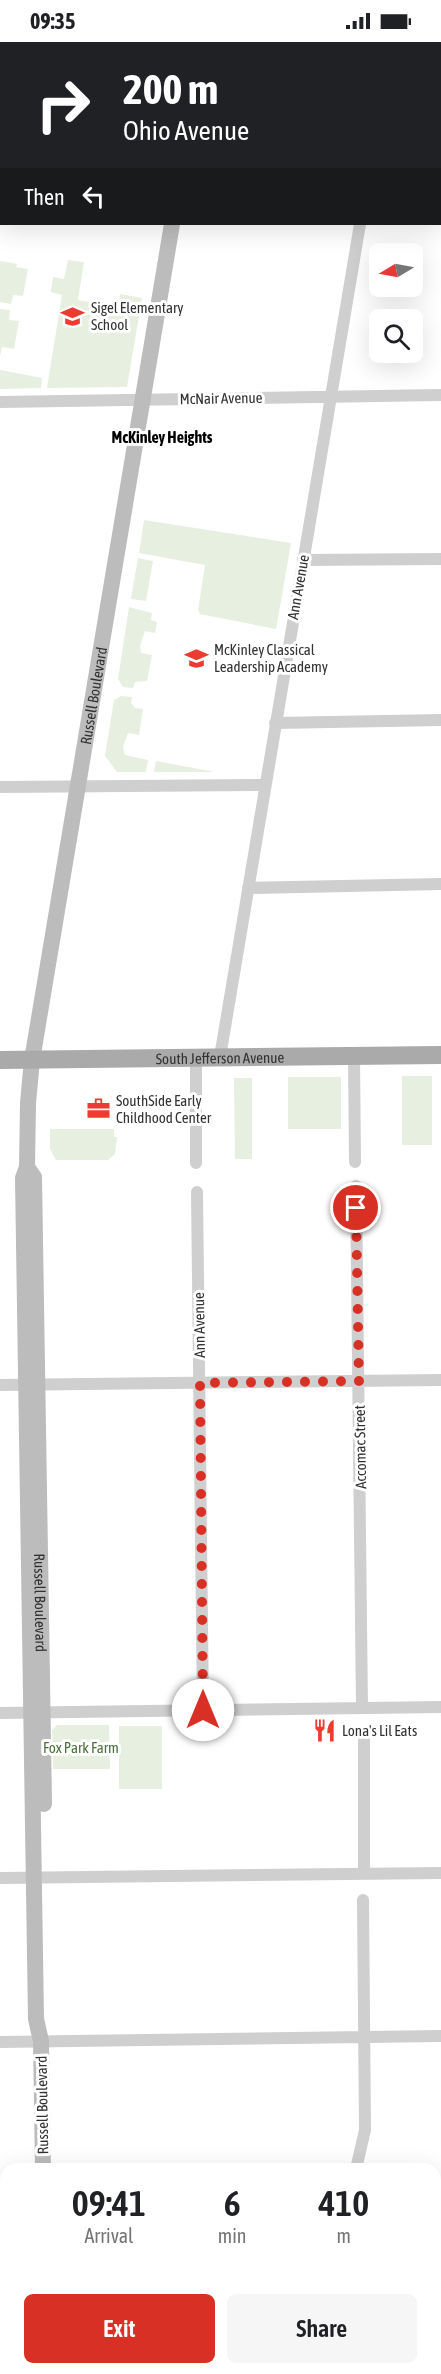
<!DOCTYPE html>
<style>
:root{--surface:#fff;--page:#f6f6f6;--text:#202124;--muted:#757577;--accent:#d93025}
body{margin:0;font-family:"Asap Condensed",sans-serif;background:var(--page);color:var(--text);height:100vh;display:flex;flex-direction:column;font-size:22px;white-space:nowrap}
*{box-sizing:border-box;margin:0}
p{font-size:20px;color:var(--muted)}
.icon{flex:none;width:33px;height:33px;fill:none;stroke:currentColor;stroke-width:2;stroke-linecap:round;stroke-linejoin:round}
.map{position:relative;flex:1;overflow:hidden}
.sheet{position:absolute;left:0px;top:2121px;width:441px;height:212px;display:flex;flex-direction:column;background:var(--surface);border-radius:18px 18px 0 0;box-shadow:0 6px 24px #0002}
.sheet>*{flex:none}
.hud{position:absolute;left:0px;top:0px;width:441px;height:183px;box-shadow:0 6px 24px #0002;background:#202124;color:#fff;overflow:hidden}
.needle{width:39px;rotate:260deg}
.tools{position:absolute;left:369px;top:201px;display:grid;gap:12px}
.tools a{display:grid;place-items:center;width:54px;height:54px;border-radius:9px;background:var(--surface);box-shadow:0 6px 24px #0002;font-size:30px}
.pin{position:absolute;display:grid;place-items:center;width:51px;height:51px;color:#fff;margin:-26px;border:3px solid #fff;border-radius:50%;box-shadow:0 2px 6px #0007}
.me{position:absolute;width:66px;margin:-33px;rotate:0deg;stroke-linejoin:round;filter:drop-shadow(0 0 4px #0008)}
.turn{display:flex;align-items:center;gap:21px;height:126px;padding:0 24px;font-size:27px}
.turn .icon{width:78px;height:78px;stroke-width:2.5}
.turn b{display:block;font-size:42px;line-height:51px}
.then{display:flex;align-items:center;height:57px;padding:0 24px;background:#0003;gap:12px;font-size:22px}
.eta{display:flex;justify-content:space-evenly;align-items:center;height:102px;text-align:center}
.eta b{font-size:36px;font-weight:600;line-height:42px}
.button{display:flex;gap:12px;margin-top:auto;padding:12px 24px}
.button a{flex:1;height:69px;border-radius:9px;background:var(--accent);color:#fff;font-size:24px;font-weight:600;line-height:69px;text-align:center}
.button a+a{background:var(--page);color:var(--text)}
.status{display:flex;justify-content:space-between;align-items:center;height:42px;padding:0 30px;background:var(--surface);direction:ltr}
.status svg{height:16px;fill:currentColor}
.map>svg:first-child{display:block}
.green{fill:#e6efe0}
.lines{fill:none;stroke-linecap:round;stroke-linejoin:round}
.street{stroke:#cfcfcf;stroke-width:12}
.secondary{stroke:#bcbcbc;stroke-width:16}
.primary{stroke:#aaa;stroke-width:18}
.route{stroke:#d93025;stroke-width:10;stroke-dasharray:0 18}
.labels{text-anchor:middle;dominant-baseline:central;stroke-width:6;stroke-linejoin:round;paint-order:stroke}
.poi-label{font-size:15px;fill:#323232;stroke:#fff;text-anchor:start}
.street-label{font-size:15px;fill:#323232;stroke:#fff}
.park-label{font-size:15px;fill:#4e713c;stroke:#fff}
.neighbourhood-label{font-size:16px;font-weight:bold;fill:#000;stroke:#fff}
</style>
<div class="status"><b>09:35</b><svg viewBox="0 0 49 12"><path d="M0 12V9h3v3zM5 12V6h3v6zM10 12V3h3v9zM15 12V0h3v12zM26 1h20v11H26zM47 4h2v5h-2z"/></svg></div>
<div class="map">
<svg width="441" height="2332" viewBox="0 0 441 2332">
<rect width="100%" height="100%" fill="#fff"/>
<path class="green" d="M68,218L84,220L78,258L118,265L120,252L142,256L127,345L47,346L62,253L51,250L53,235L64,237Z
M0,219L17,222L16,225L28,227L23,254L13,253L11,262L0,260Z
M0,267L10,268L9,278L19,279L14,307L2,305L0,314Z
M0,328L42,336L41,346L0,347Z
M144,478L291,501L276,587L200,572L198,568L205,523L139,511Z
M138,516L153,519L146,559L131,557Z
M129,565L152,571L151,578L157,580L155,591L145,589L140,604L141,611L152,613L147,639L135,640L133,646L123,645L118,637Z
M121,654L132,655L131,661L135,666L143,667L139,693L128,691L123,705L125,713L148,718L146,730H117L105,714L114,658Z
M156,719L215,730H154Z
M402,1034H432V1103H402Z
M288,1035H341V1087H288Z
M234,1036H252V1117H235Z
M50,1087H114V1095H117L115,1112L108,1118H56L50,1107Z
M57,1683H109L110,1727H53L52,1688Z
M119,1684H162V1747H119Z"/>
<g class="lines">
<path class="street" d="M15,2V0
M391,2V0
M440,24L441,23
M0,32H2
M0,90L2,81
M0,360L441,353
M303,518L441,517
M275,681L441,678
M0,745L265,743
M248,846L441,842
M354,1014L355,1120
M196,1015V1121
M220,1015L360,182
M356,1144L362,1666
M197,1150L203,1668
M0,1343L441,1338
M0,1671L441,1665
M364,1692V1832
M0,1836L441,1831
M0,2000L441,1994
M356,2127L365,2088L363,1858
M0,2271L6,2266
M0,2300H6
M435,2312L441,2320
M168,2326L175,2332"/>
<g class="secondary">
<path d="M203,2V0"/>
<path id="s1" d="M27,1125L34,1135L44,1762"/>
<path id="s2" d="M43,2127L41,1999L36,1977L23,1136L27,1125L28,1061L32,1018L172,182"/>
<path d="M46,2326V2332"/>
</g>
<path class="primary" id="s3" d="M0,1018L441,1013"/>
</g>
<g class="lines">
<path class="route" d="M203,1668L200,1341L359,1339L356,1166"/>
</g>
<defs>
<symbol id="school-bare" viewBox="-9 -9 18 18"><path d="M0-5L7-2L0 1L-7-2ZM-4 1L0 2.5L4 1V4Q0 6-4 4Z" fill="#ee3b2f" stroke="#fff" stroke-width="2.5" paint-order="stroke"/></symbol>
<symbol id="office-bare" viewBox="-9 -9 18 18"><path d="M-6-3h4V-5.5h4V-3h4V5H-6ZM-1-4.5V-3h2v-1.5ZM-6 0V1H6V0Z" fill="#ee3b2f" stroke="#fff" stroke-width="2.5" paint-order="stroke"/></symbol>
<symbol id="restaurant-bare" viewBox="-9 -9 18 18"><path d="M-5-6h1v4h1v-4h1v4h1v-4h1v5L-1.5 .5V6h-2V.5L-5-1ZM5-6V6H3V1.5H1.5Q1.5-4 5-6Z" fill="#ee3b2f" stroke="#fff" stroke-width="2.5" paint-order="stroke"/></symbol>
</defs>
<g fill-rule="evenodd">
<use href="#school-bare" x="56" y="258" width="33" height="33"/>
<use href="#school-bare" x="180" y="600" width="33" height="33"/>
<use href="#office-bare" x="82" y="1050" width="33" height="33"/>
<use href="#restaurant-bare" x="308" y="1672" width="33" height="33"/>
</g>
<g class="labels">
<g class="poi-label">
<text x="91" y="265">Sigel Elementary<tspan x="91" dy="17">School</tspan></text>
<text x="214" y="607">McKinley Classical<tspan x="214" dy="17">Leadership Academy</tspan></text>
<text x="116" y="1058">SouthSide Early<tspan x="116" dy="17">Childhood Center</tspan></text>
<text x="342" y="1688">Lona's Lil Eats</text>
</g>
<g class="street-label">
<text transform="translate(221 356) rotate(-1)">McNair Avenue</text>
<text transform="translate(298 545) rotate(-80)">Ann Avenue</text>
<text stroke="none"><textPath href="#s2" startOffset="1480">Russell Boulevard</textPath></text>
<text stroke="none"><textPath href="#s3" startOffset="220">South Jefferson Avenue</textPath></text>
<text transform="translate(199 1283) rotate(-91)">Ann Avenue</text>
<text transform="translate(360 1405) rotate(-91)">Accomac Street</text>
<text stroke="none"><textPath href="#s1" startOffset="438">Russell Boulevard</textPath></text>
<text transform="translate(42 2063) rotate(-91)">Russell Boulevard</text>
</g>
<g class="park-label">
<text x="81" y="1705">Fox Park Farm</text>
</g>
<g class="neighbourhood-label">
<text x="162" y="395">McKinley Heights</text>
</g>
</g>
</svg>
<div class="tools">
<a><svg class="needle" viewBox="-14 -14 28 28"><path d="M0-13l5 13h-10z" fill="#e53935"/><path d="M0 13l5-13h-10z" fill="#757577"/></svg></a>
<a><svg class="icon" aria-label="search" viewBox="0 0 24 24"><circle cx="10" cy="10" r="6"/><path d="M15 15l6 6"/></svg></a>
</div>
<div class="pin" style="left:356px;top:1166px;background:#d93025"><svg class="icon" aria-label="arrive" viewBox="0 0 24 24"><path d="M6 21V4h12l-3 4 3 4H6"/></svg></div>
<svg class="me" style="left:203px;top:1668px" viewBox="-20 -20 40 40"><circle r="19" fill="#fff"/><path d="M0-13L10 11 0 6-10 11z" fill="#d93025"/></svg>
<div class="hud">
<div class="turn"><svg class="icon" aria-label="right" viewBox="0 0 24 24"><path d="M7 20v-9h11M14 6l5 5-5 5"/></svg><div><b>200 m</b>Ohio Avenue</div></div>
<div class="then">Then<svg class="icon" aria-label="left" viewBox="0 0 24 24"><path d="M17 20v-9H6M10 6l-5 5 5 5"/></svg></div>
</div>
<section class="sheet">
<div class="eta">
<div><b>09:41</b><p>Arrival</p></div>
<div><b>6</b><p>min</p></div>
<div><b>410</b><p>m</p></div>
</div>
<div class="button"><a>Exit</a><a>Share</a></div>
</section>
</div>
